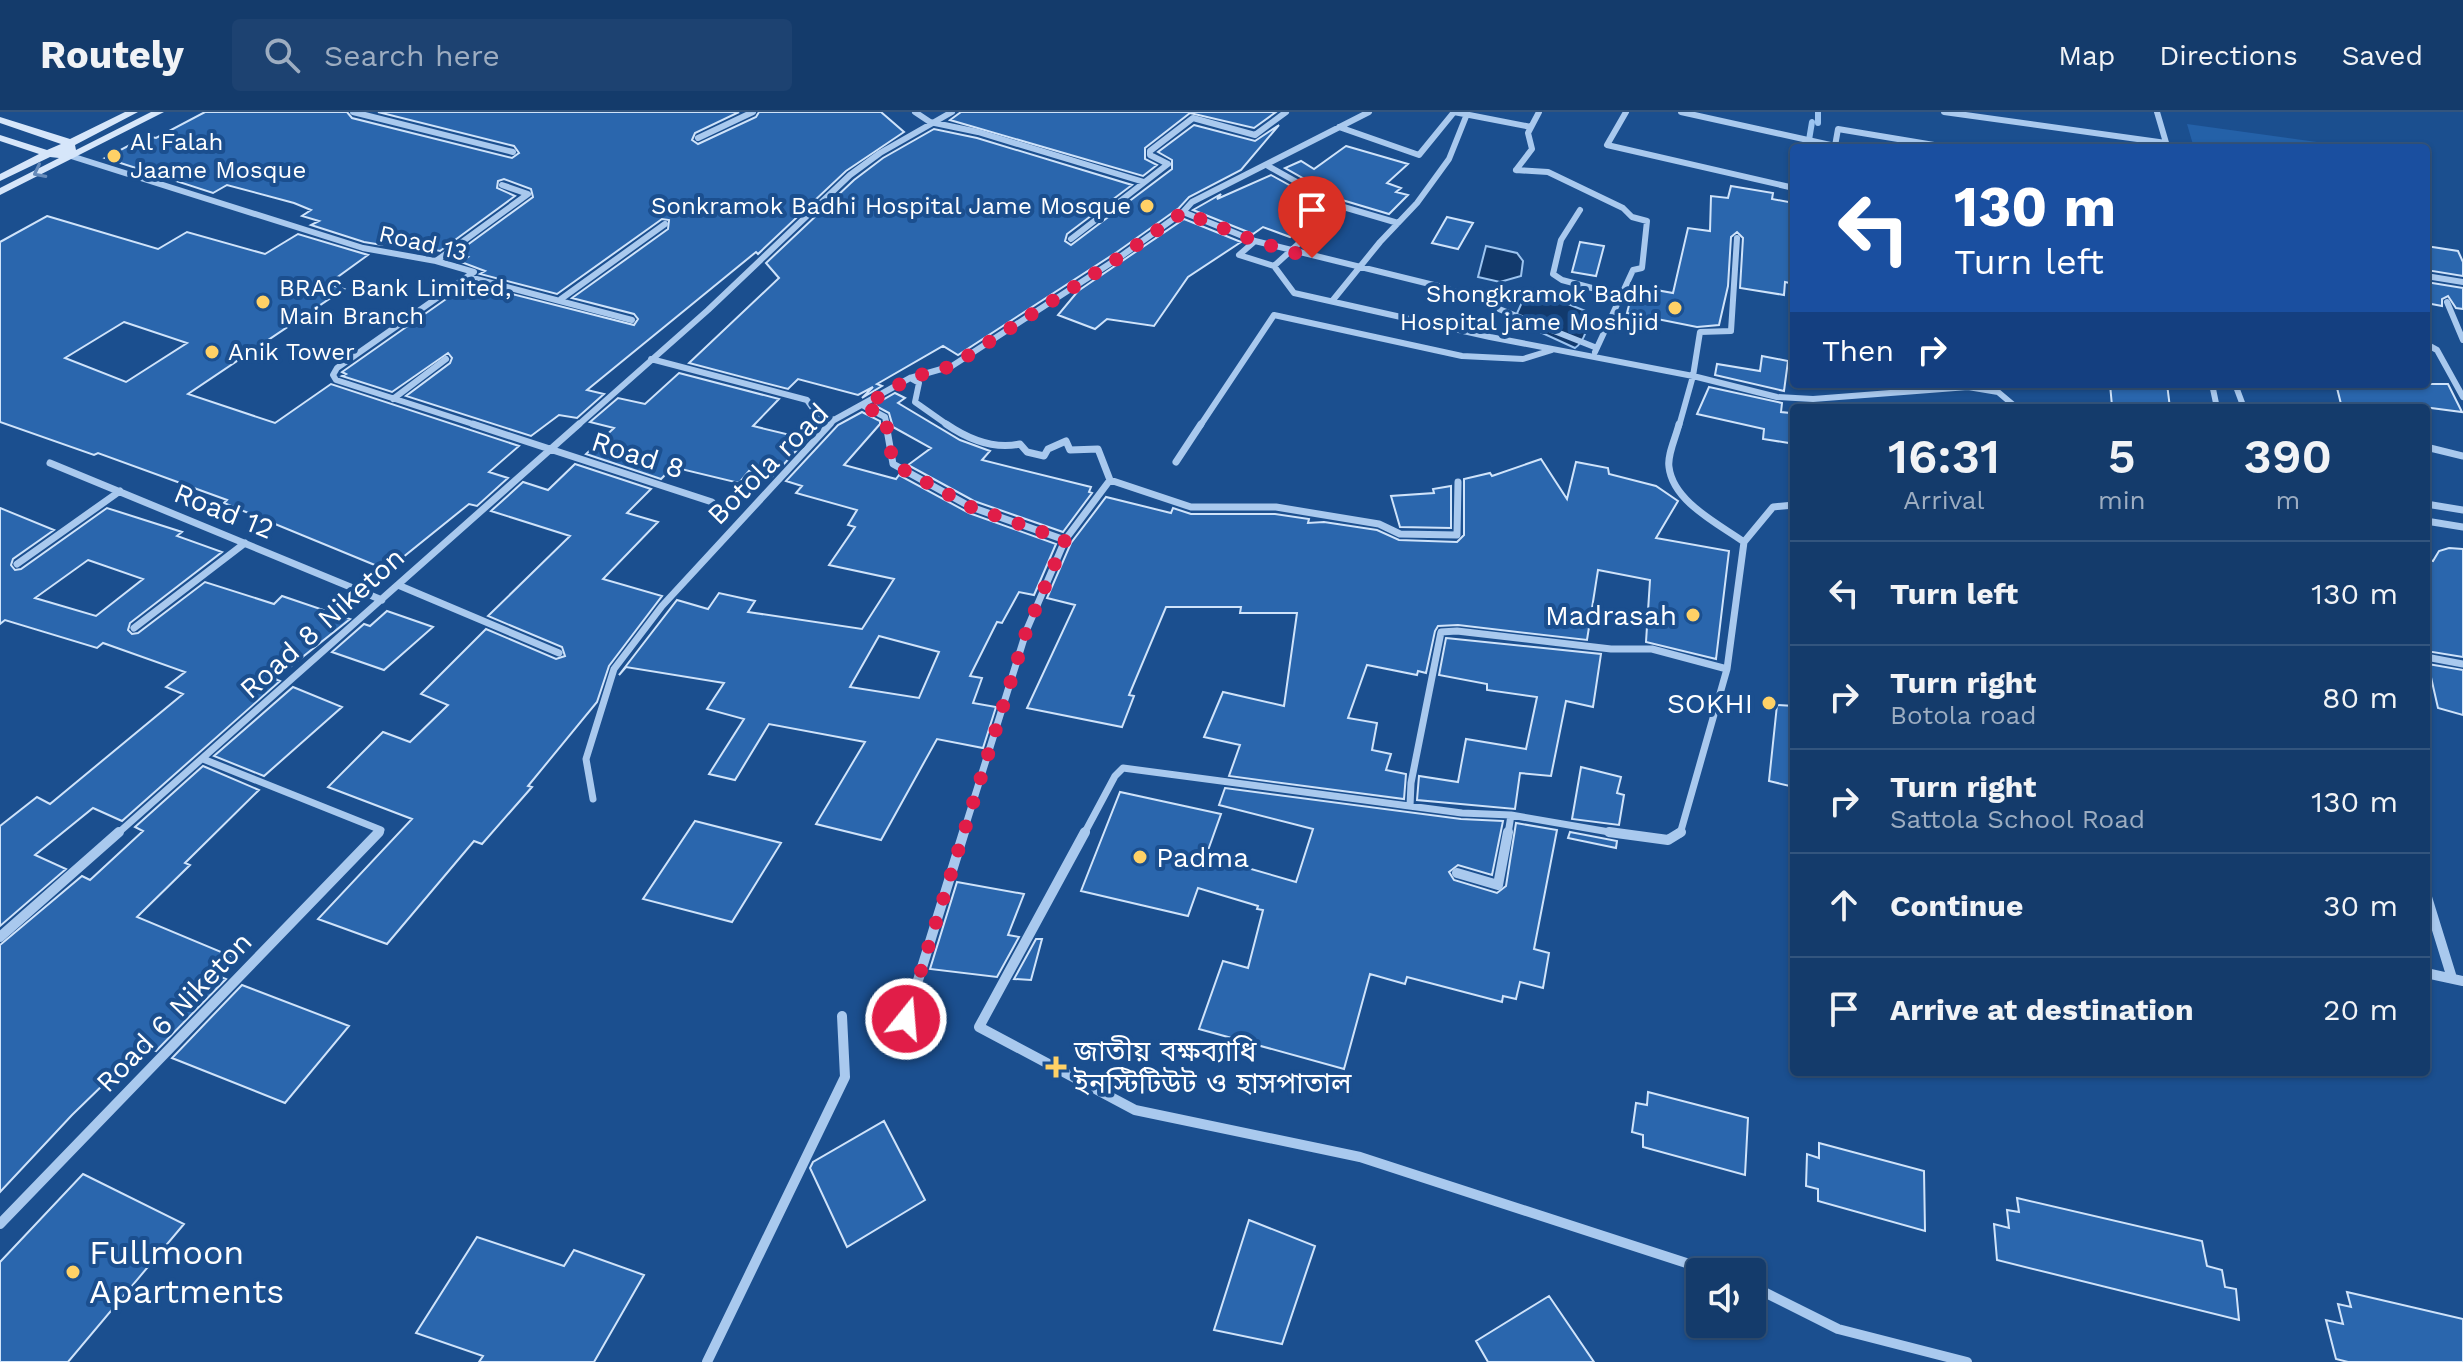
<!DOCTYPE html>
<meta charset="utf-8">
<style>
:root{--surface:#143b6b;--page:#1d4271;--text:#f1f3f6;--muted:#9dadc1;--line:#33557e}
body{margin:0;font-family:"Work Sans","Noto Sans Bengali",sans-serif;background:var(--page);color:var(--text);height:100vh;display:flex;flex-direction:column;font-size:30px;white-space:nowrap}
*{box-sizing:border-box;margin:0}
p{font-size:26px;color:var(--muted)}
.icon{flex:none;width:44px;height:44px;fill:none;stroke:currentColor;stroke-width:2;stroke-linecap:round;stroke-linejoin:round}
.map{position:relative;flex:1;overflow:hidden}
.side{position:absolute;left:1790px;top:292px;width:640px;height:672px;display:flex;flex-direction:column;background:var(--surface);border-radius:8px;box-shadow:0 2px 6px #0004,0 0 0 2px var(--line)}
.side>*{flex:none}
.top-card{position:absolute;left:1790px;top:32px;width:640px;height:244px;border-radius:8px;box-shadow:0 2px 6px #0004,0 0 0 2px var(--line);background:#1a4fa0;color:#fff;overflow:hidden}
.tools{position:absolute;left:1686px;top:1146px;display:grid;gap:16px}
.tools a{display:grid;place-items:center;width:80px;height:80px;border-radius:8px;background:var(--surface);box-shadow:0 2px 6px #0004,0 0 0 2px var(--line);font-size:40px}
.pin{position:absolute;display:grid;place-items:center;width:68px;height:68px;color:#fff;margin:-82px -34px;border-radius:50% 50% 50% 0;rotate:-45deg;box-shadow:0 0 8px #0007}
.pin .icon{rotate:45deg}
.me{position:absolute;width:88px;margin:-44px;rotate:17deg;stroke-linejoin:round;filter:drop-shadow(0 0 6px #0008)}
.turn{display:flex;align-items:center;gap:28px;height:168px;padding:0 32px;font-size:36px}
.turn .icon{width:104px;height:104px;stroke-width:2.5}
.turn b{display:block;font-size:56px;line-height:68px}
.then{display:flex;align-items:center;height:76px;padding:0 32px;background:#0003;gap:16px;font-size:30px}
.eta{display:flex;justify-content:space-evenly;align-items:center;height:136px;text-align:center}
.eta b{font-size:48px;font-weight:600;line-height:56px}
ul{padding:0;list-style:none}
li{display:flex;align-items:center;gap:24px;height:104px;padding:0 32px;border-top:2px solid var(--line)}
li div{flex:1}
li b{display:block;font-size:30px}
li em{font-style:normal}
header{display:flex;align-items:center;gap:48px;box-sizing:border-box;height:112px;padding:0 40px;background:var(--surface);border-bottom:2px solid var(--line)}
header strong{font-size:38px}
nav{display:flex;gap:44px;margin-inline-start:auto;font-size:28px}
.search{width:560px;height:72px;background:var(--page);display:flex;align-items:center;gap:20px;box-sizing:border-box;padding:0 28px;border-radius:8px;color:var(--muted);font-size:30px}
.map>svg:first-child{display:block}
.green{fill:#2461a8}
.water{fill:#123a6d;stroke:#9cc4f0;stroke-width:2}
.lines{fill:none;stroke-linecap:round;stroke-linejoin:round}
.stream{stroke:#9cc4f0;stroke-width:6}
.building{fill:#2a66ad;stroke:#cfe3fa;stroke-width:2;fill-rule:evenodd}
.street-far2{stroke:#a9c9ee;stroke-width:6}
.street-far1{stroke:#a9c9ee;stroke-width:7}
.street{stroke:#a9c9ee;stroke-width:10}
.secondary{fill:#d6e6fa;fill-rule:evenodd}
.oneway{stroke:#668bba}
.route{stroke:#e11d48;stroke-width:14;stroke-dasharray:0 25.2}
.poi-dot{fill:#ffd166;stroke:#1b4f8f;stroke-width:3}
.labels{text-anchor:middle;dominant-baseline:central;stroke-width:8;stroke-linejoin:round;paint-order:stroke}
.far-poi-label{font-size:24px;fill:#fff;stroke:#1b4f8f;text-anchor:start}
.far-street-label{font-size:24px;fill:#fff;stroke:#1b4f8f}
.street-label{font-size:28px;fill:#fff;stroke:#1b4f8f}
.poi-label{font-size:28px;fill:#fff;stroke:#1b4f8f;text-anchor:end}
.near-poi-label{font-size:34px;fill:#fff;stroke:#1b4f8f;text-anchor:start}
</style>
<header>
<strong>Routely</strong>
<div class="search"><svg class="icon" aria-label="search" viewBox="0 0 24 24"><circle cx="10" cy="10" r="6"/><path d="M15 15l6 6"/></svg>Search here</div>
<nav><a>Map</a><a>Directions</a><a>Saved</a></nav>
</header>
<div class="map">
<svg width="2463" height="1250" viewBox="0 0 2463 1250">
<rect width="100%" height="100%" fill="#1b4f8f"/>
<path class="green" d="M2187,12L2361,36H2194Z"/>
<path class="water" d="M1486,134L1517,141L1523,149L1521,164L1500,170L1478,165Z
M1529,183L1563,190L1588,200C1591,210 1584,230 1575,236L1514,208L1523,188Z"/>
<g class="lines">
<path class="stream" d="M1818,0V11
M1809,28L1812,10"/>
</g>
<path class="building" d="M205,0H347L352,6L512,46L519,41L514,34L378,0H739L695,21L692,28L698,32L756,5L759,0H881L904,20L846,59L758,142L756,140L587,278L604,282L577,306L559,303L531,324L406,284L450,251L452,246L448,241L392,280L342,264L346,262L342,260L469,171L634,213L638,207L634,202L572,186L668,117L669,108L662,107L557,182L480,162L485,159L461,150L468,145L455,142L533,85L531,77L504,67L498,69L497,76L515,84L440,139L391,127L382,133L364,130L311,113L319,109L302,104L311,98L294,91L227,73L213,81L105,46L147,24L156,26Z
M961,0H1276L1254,16L1190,1L1145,36V47L1157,53L1143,64L950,8Z
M1194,13L1255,29L1279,13L1241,58L1189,85L1179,96L1117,140L958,243L943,234L877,272L882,274L862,286L873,275L858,283L798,267L788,277L689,251L779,166L766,151L854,68L883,46L934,17L977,26L1132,73L1067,122L1065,129L1071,133L1172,57V48L1158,40Z
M1346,34L1408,52L1387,71L1401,76L1396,80L1408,83L1389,102L1342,88L1285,56L1301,49L1314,57Z
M1271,63L1327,94L1290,125L1263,115L1253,122L1193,98L1221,82L1217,87Z
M1731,74L1773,81L1772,87L1794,91V172L1785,170L1784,183L1740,176L1743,126L1737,120L1731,125L1728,174L1719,213L1697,215L1627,201L1634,174L1673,181L1688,116L1710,119L1711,84L1728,86Z
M47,104L158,137L187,120L265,142L298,122L368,143L328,172L344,177L188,282L275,311L331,272L519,334L489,360L508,366L477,394L469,392L387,458L224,391L227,388L98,341L94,343L0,310V130ZM124,210L187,231L126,270L65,246Z
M1447,105L1473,111L1458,137L1432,131Z
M1184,107L1241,130L1188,165L1154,214L1107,207L1095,217L1058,203L1078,179Z
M1580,130L1604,134L1596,164L1572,160Z
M2426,134L2458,139L2463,150V164L2426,158Z
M2426,170L2463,176V197L2456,196L2448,184L2442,187V194L2426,191Z
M1762,244L1788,249L1784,279L1715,263L1717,252L1760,259Z
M679,261L779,287L753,314L807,327L772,365L749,359L739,371L673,355L661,367L586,342L614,316L590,310L618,286L645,292Z
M2110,272H2167L2170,296L2112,294Z
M2336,272H2448L2462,300L2431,296H2342Z
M1709,275L1782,291L1781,300L1790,301L1789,331L1763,327L1764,317L1697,302Z
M895,281L905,286L898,291L960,328L990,339L982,348L1091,375L1089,380L1092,381L1063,420L974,389L908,353L931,336L893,315L889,301L874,293Z
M862,300L880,309V312L844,353L896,367L899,363L969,401L1056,432L1034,483L1019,480L1002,511L997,510L970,564L982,566L973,591L996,595L983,636L937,627L881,728L816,712L865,630L769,612L735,668L709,662L744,607L707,597L724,571L626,555L619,563L677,488L708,497L719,481L755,489L748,500L862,517L894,467L829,453L855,415L848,413L857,398L796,381L802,374L786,369L838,313ZM879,524L939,540L919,586L850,575Z
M1541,347L1567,387L1576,350L1608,356L1609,362L1656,374L1678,389L1656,426L1729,439L1716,547L1646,530L1650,468L1598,458L1587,528L1458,513L1438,514L1435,519L1426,561L1418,559L1417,563L1367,553L1348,606L1377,611L1372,638L1391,642L1386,658L1406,662L1404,687L1229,664L1240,633L1204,625L1223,580L1284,594L1297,501H1240L1241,495H1166L1129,583L1134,584L1122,615L1027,596L1075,493L1047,486L1071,431L1106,385L1171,401L1173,396L1191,402H1275L1309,407L1308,411L1324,410L1377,418L1399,428L1457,430L1464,423V367L1490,361L1492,364Z
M575,352L651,377L627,401L658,410L603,467L662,484L609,554L597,590L528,674L532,675L482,732L474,729L387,832L318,807L412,707L328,675L383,620L410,630L448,593L421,582L486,517L556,547L565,544L562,535L488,504L570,424L491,399L523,370L548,378Z
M1451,374V416L1400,415L1391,384L1434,381L1433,377Z
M0,396L54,418L13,447L11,453L15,458L21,457L107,396L182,420L177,424L222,440L130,511L128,518L132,522L138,521L205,470L274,492L282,484L350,507L275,567L280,569L122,709L93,696L35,743L66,757L0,814V714L37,685L50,692L183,582L166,575L185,560L103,531L97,536L5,508L0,512ZM88,448L143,467L96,504L35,486Z
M2449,436L2463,437V545L2426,539V447L2433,449L2439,439Z
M387,499L433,515L384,558L332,540L364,512L370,514Z
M1446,526L1601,542L1593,595L1566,589L1551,664L1520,661L1515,697L1417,688L1419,664L1458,670L1466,627L1526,637L1537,585L1487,578V572L1439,563Z
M2428,552L2463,558V603L2438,596Z
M293,575L342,595L264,664L214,644Z
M1777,593L1794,594V675L1769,669Z
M203,654L259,678L185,751L190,753L137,805L238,847L221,865L226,867L156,939L143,934L72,1003L0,1080V833L82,764L90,768L143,719L135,715Z
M1581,655L1621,665L1617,681L1624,683L1619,713L1572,707Z
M1225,676L1461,707L1503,709L1492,763L1458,753L1449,760L1454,768L1497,781L1506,774L1516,711L1557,718L1534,837L1549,841L1543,876L1520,870L1516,887L1503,884L1502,890L1407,865L1405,872L1370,862L1344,957L1199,917L1223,849L1248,856L1263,798L1257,797L1258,794L1198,776L1188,804L1081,779L1120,680L1221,702L1206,744L1296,770L1313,717L1219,693Z
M695,709L781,731L732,810L643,787Z
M1570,720L1617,729L1616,736L1568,726Z
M957,770L1024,782L1008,823L1019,825L997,865L930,857Z
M1036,827H1042L1031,868L1014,867Z
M242,873L349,914L285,991L172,946Z
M1648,980L1748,1006L1745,1063L1643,1035V1023L1632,1020L1636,991L1647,993Z
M884,1009L925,1088L847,1135L810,1056L813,1050Z
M1819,1031L1924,1059L1925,1119L1818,1089V1077L1806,1074L1807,1042L1819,1046Z
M83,1062L184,1112L68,1250H0V1150Z
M2017,1086L2202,1129L2207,1154L2222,1158L2225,1175L2236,1177L2239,1208L1997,1148L1994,1112L2009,1116L2007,1098L2019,1100Z
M1249,1108L1315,1134L1282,1232L1214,1218Z
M477,1125L564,1154L574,1138L644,1163L594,1250H479L483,1244L416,1221Z
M2347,1180L2463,1207V1250H2348L2336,1247L2326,1208L2343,1212L2338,1192L2351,1195Z
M1549,1184L1594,1250H1488L1476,1229Z"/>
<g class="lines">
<path class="street-far2" d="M353,0L513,40
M915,0L930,10L978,20L1144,70
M1369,0L1192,90L1183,100L1255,129L1239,143L1274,154L1294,181L1490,225L1693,264L1777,285L1813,287L1968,275L1998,280L2017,296
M1626,0L1607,33L1794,76
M1681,0L1835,34L1838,17L1952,36
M1944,0L2166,31
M2157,0L2167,34
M1339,15L1419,43L1454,0L1531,15
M698,26L753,0
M71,44L363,136L436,149L474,160L337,256L333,263L336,268L479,314
M1268,54L1340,94L1274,154
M1516,58L1548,60L1623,96L1632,105L1647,109L1642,156L1633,158L1595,240
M1516,58L1532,37L1528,21L1539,0
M1340,94L1398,111
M1580,98L1561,128L1553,162L1562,168L1622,184
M1071,127L1168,52L1150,43V39L1193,6L1255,23L1286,0
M1255,129L1446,176L1597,236
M436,149L528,82L502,73
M2426,164L2463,170
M469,165L632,208
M561,187L665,112
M1333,188L1380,130L1417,91L1449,47L1467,2
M2447,190L2463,228
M2426,232L2437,238L2463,285
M651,247L807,288L816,301L834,308
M910,266L919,271L915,290L949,314
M2212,272L2217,296
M2235,272L2244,296
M393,287L446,247
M864,294L885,305L887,314
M577,314L708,198L850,63L880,41L952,0
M828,314L834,308L910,266L952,254L1120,145L1183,100
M1200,314L1274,203L1462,244L1523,247L1552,238
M1679,314L1693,264L1700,220L1731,219L1737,126"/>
<path class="street-far1" d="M473,312L712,390
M886,312L893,352L971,395L1065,428
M946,312C968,327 993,338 1020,332L1027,340L1044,344L1048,337L1066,329L1070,338L1098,337L1110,368
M1679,312C1676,325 1667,343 1669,355C1673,390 1719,412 1744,430L1727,557L1680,722
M2426,335L2463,344
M1176,350L1201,312
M50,351L382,488
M2426,392L2463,398
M2426,409L2463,415
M1744,430L1773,395L1794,393
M17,452L120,379
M398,473L559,541
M134,516L245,431
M2426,545L2463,552
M203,647L381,718L377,722
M593,687L586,647L614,557L662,494L830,312
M1410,694L1411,671L1441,520L1457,519L1611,537H1652L1727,557
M117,722L579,312
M963,722L1027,517L1065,428L1110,368L1191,395H1276L1379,412L1400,422L1457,423L1458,370
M1084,722L1115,664L1123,656L1462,701L1511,703L1621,722
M1508,722L1511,703"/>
<path class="street" d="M1085,720L979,915L1135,998L1360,1045L1714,1160
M1609,720L1668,728L1681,720
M1457,761L1498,773L1508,720
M2426,782L2452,866
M0,825L119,720
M2426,861L2463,869
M906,907L964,720
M0,1112L379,720
M1752,1174L1838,1217L1967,1250
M707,1250L845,965L842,904"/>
<path class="secondary" d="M125,0H138L75,33L76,38L151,0H164L0,83V76L59,46L50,45L0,69V62L39,42L0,29V23L47,38L61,32L0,11V5L70,27Z"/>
</g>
<defs><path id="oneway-chevron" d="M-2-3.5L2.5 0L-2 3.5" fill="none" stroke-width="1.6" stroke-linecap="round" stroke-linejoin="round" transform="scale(2)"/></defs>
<use class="oneway" href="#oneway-chevron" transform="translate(39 60) rotate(153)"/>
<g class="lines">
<path class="route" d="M906,907L1027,517L1065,428L971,395L893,352L885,305L864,294L910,266L952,254L1120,145L1183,100L1255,129L1312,146"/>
</g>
<g class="poi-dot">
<circle cx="114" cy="44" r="8"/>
<circle cx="1147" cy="94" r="8"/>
<circle cx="263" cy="190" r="8"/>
<circle cx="1675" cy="196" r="8"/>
<circle cx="212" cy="240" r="8"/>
<circle cx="1693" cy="503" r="8"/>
<circle cx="1769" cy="591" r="8"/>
<circle cx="1140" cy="745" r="8"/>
<path d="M1052 943h8v8h8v8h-8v8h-8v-8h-8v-8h8z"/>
<circle cx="73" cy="1160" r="8"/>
</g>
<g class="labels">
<g class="far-poi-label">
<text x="130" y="30">Al Falah<tspan x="130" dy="28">Jaame Mosque</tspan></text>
<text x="1131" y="94" text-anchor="end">Sonkramok Badhi Hospital Jame Mosque</text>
<text x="279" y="176">BRAC Bank Limited,<tspan x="279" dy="28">Main Branch</tspan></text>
<text x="1659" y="182" text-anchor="end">Shongkramok Badhi<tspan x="1659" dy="28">Hospital jame Moshjid</tspan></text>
<text x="228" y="240">Anik Tower</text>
</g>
<g class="far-street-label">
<text transform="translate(423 131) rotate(13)">Road 13</text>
</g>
<g class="street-label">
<text transform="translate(638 343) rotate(18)">Road 8</text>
<text transform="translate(768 352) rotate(-45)">Botola road</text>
<text transform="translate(224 399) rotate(22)">Road 12</text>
<text transform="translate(322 511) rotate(-42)">Road 8 Niketon</text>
<text transform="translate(174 900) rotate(-46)">Road 6 Niketon</text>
</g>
<g class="poi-label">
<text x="1677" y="503">Madrasah</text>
<text x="1753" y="591">SOKHI</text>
<text x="1156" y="745" text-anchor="start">Padma</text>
<text x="1074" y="939" text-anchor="start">জাতীয় বক্ষব্যাধি<tspan x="1074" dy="32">ইনস্টিটিউট ও হাসপাতাল</tspan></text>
</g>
<g class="near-poi-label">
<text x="89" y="1140">Fullmoon<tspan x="89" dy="39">Apartments</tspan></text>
</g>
</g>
</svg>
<div class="tools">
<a><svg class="icon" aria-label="sound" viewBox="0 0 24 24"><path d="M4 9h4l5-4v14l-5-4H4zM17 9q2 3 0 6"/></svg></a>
</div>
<div class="pin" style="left:1312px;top:146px;background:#d93025"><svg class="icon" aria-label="arrive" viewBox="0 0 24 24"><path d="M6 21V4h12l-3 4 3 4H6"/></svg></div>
<svg class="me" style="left:906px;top:907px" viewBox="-20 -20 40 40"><circle r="17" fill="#e11d48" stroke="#fff" stroke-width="3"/><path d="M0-11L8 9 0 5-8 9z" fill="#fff"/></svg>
<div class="top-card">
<div class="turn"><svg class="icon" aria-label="left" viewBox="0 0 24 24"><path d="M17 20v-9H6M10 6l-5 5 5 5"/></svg><div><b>130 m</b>Turn left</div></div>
<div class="then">Then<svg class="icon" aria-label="right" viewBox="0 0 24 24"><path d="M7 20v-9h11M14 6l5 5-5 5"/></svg></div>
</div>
<section class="side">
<div class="eta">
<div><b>16:31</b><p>Arrival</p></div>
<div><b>5</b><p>min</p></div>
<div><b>390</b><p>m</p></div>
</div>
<ul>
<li><svg class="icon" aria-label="left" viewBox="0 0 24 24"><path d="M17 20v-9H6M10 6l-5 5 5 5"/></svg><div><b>Turn left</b></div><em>130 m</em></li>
<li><svg class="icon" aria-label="right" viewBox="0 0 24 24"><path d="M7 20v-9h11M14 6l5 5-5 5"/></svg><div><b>Turn right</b><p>Botola road</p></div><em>80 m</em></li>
<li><svg class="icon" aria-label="right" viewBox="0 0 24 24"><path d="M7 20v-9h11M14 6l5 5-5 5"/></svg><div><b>Turn right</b><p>Sattola School Road</p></div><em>130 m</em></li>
<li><svg class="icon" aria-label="ahead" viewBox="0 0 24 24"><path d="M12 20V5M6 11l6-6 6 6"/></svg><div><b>Continue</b></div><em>30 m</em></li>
<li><svg class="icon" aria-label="arrive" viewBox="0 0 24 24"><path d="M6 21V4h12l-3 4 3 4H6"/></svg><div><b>Arrive at destination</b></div><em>20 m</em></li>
</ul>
</section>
</div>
